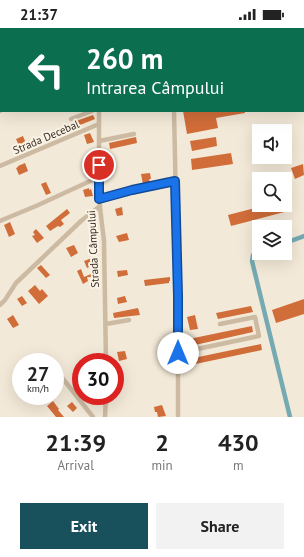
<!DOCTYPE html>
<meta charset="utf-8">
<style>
:root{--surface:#fff;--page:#f2f2f2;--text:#222;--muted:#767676;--accent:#18505c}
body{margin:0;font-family:"PT Sans",sans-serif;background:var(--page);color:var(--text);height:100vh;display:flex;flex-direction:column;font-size:15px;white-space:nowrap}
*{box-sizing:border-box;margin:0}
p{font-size:13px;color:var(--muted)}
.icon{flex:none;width:22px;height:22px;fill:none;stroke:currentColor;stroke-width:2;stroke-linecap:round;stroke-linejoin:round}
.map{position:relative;height:389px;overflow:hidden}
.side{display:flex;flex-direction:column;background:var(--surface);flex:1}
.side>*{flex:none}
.top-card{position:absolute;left:0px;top:0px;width:304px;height:84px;box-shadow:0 4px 16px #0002;background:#0b6e4f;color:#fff;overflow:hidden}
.controls{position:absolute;left:252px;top:96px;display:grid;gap:8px}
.controls a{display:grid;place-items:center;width:40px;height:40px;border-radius:0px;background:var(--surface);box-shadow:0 4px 16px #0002;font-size:20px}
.speed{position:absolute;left:12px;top:325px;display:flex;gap:8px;font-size:20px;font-weight:700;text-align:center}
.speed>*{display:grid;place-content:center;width:52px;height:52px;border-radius:50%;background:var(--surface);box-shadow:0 4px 16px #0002;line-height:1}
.speed small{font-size:10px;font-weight:400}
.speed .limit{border:6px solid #d22;background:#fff;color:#111}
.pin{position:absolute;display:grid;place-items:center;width:34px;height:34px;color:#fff;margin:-17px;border:2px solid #fff;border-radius:50%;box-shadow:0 1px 4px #0007}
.me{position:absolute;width:44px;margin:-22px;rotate:0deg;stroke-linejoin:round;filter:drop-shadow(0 0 3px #0008)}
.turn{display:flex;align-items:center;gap:14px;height:84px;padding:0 20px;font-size:18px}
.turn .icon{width:52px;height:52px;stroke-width:2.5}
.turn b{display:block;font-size:28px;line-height:34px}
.eta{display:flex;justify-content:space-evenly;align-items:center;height:68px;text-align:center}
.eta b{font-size:24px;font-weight:800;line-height:28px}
.primary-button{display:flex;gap:8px;margin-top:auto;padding:8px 20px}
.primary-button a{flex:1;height:46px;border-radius:0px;background:var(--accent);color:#fff;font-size:16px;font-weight:800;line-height:46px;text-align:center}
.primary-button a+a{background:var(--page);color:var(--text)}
.status{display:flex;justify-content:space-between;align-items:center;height:28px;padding:0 20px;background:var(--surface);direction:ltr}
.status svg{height:11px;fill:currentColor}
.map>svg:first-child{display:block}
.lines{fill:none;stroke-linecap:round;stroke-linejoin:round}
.canal{stroke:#75aab3;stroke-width:4.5}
.building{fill:#d16d39}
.street{stroke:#ccbaa3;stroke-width:4.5}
.route-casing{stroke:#114b97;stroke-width:10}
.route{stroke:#1a73e8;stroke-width:7}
.labels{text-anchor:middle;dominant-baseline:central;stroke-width:4;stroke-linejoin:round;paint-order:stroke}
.street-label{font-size:11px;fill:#372d26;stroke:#fbf3e5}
</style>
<div class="status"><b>21:37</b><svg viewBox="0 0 49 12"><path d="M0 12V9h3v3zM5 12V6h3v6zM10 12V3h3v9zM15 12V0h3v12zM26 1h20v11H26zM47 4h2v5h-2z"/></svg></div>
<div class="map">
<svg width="304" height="389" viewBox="0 0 304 389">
<rect width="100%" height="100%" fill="#f3e9d8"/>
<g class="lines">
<path class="canal" d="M285,215L304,208
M259,224L253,227L252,233L290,389"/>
</g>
<path class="building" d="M183,83H245V85L216,90L218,100L187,106Z
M93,87L95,91L75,99L73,94Z
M90,105L94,114L87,116L84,107Z
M23,108L25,113L22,116L24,119L20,120L16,111Z
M136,109L137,115L110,121L109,115Z
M216,109L217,118L192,123L190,113Z
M231,125L233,136L192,142L191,131Z
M25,135L28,143L19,147L16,140L18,139V138Z
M303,136L304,147L295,151L291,140Z
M150,145L151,151H149L150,154L143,156L141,146Z
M46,154L51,165L46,167L41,156Z
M89,160V162L91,161L93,168L85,169L83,162Z
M289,171L292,182L231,198L228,187L267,177H285V172Z
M122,179L123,187L117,188L115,181Z
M67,181L70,185L61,192L64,196L60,199L58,198L50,203L46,198Z
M10,194L15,206L9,209L4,197Z
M36,201L44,210L37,215L32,208L35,207L33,204Z
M127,205L129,212L119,214L116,208Z
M74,217L78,225L71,229L66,220Z
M92,230L96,241H97V249H87L88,253L83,256L77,243L81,241L84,249L91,246V238L87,240L84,233Z
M41,237L50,247L46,250L37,240Z
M127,242L128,247L118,249L117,243Z
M170,249V253H169V255L145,258L144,252Z
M35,257L40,263L42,261L48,268L39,276L28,263Z
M22,268L27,275L22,278L17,271Z
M125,268L127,274L118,276L117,270Z
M304,271V286L276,295L272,282Z
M251,278L253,284L218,291L216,285Z
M138,280L140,287L114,290L113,285Z
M13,287L19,297L13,300L7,291Z
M195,287L198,301L190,302L187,289Z
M252,298L253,304L186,319L184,312Z
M261,316L262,322L186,338L184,332Z
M125,323L127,331L119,333L117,324Z
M53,373L59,381L58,382L64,389H56L47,378Z
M72,374L77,380L73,384L67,378Z
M162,377L166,388L158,389L157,384H155L154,379Z"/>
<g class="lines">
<path class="street" d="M100,0V1
M172,0V1
M21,1L22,0
M0,15H1
M0,83L1,82
M99,83V171L104,213L106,334
M174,83L178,268V389
M71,91L92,83
M99,113L134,106
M0,138L99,96
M99,171L132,162L175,153
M0,193L36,178L99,149
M0,277L5,272L16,255L81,193L100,178
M106,296L129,292
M178,325L259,308L255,289L220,296
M56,342L93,389
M105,389L106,368"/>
</g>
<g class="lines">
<defs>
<path id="route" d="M99,137V171L132,162L175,153L178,268V325"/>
</defs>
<use href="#route" class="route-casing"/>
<use href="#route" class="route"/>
</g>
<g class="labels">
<g class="street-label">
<text transform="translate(46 109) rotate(-23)">Strada Decebal</text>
<text transform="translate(93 221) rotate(-93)">Strada Câmpului</text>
</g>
</g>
</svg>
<div class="controls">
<a><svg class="icon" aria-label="sound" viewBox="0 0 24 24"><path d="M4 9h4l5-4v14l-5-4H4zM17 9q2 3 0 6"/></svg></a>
<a><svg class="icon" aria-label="search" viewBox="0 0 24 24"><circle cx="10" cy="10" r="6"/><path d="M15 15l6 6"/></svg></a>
<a><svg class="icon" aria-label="layers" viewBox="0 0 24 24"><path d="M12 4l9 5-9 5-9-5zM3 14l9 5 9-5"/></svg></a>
</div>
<div class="speed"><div>27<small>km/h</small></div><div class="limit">30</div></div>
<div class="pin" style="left:99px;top:137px;background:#d93025"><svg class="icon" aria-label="arrive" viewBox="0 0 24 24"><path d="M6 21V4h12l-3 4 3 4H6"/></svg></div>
<svg class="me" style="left:178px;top:325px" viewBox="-20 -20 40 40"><circle r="19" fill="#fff"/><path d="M0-13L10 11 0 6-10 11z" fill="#1a73e8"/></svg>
<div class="top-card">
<div class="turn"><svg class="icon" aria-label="left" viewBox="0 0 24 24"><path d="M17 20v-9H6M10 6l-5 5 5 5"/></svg><div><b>260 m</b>Intrarea Câmpului</div></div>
</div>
</div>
<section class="side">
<div class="eta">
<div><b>21:39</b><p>Arrival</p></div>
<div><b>2</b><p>min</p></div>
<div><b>430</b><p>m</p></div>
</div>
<div class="primary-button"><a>Exit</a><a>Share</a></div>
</section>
